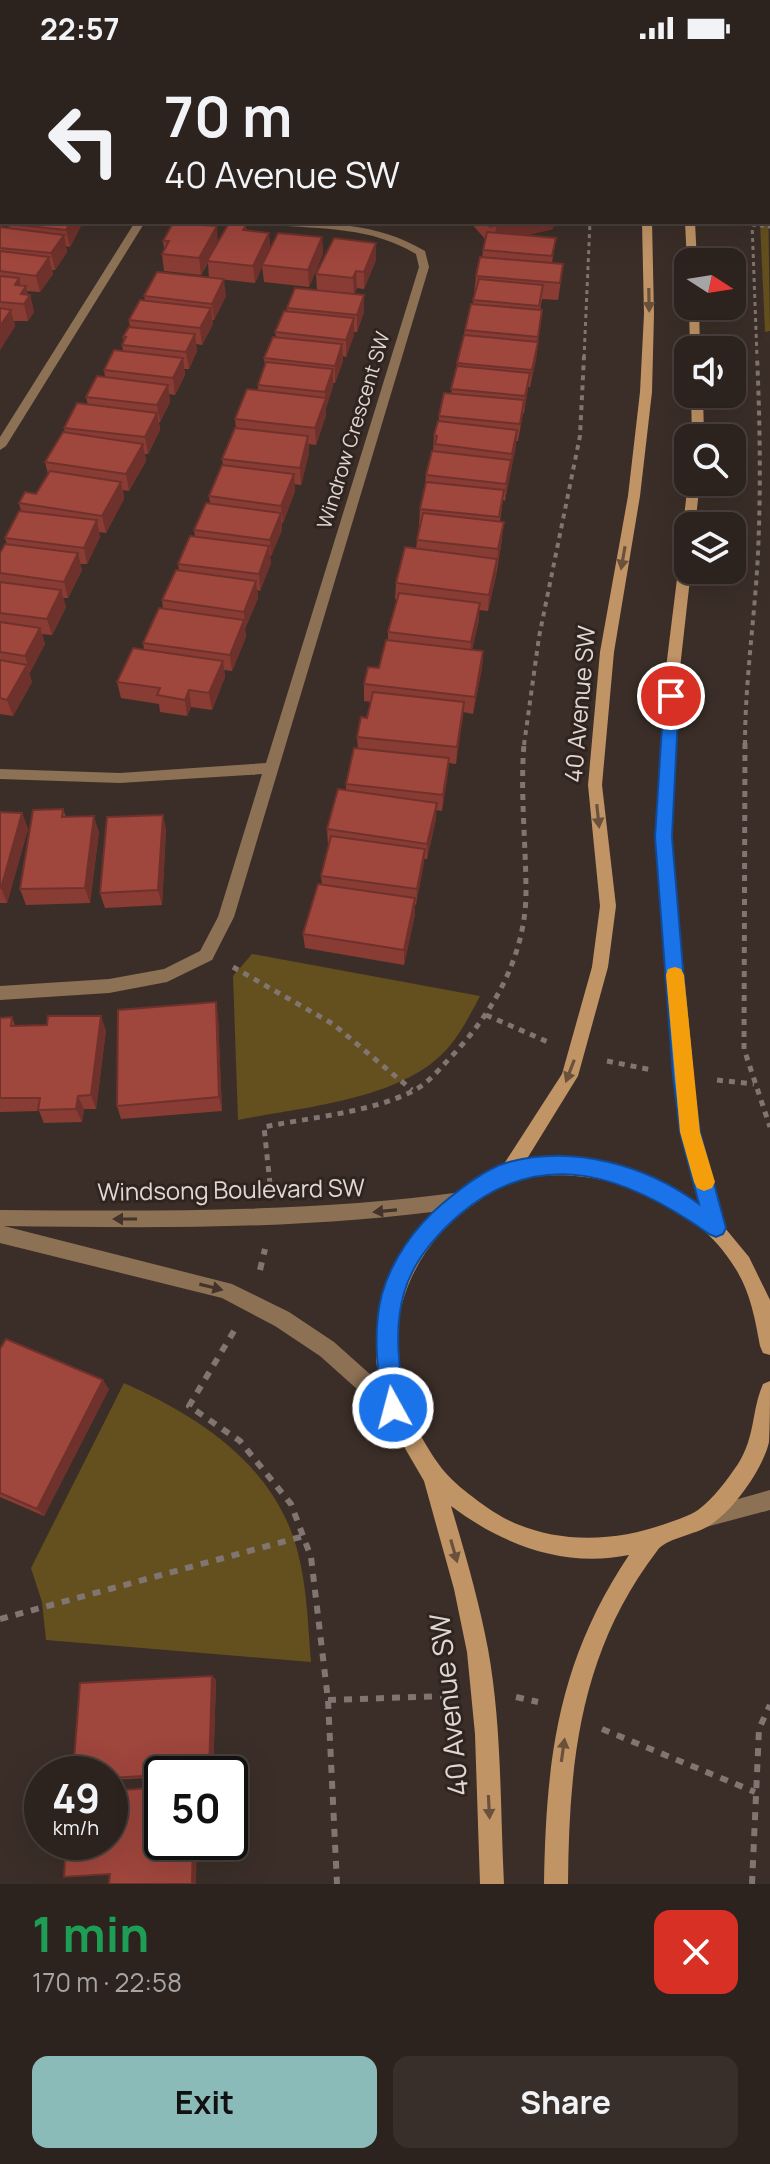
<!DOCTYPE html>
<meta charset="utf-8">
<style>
:root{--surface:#2c221e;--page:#382f2b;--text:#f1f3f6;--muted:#a6a4a4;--line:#483f3c;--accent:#8bbbb9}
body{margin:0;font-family:Manrope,sans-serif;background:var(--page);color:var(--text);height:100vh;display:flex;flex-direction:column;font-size:30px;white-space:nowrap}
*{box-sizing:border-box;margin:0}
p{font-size:26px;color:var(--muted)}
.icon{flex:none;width:44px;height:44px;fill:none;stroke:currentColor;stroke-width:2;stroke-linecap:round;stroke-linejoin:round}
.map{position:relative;height:1828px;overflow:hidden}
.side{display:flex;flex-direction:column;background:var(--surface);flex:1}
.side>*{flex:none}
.top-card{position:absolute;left:0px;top:0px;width:770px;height:168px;box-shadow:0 8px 32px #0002,0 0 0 2px var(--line);background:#2c221e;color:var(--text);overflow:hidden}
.needle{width:52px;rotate:102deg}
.buttons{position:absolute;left:674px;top:192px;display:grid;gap:16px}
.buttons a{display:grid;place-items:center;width:72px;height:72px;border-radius:16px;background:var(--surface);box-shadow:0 8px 32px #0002,0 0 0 2px var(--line);font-size:40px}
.speed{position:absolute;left:24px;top:1700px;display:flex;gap:16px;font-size:40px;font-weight:700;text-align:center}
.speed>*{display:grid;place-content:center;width:104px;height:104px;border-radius:50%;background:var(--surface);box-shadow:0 8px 32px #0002,0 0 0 2px var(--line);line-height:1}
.speed small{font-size:20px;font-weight:400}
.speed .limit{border:4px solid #111;border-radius:12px;background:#fff;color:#111}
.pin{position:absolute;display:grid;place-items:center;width:68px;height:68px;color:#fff;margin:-34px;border:4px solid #fff;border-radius:50%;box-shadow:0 2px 8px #0007}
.me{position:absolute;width:88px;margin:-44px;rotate:353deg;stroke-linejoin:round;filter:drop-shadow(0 0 6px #0008)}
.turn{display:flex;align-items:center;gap:28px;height:168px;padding:0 32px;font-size:36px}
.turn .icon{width:104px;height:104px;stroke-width:2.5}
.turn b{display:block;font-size:56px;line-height:68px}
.round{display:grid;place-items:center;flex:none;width:84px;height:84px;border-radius:16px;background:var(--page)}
.headline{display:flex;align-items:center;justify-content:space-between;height:136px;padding:0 32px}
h1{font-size:48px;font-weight:700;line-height:60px;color:#1e9e55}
.cta{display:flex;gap:16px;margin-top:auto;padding:16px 32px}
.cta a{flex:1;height:92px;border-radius:16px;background:var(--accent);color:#111;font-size:32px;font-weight:700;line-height:92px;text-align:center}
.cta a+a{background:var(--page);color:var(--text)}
.status{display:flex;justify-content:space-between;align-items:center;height:56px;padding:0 40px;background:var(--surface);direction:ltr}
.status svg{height:22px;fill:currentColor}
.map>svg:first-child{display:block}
.green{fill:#644f1e}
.water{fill:#300410}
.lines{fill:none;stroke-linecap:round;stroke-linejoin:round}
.path-far3{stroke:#807570;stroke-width:3;stroke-dasharray:4 4;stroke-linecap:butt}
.path-far2{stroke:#807570;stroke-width:4;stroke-dasharray:5 5;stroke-linecap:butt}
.path-far1{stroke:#807570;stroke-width:5;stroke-dasharray:6 6;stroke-linecap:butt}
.path{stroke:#807570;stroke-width:6;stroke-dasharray:8 8;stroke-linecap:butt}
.service{fill:#8d7155;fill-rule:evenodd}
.minor{fill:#8d7155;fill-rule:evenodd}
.tertiary{fill:#8d7155;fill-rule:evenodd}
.secondary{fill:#c19466;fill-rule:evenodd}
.wall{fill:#893c34}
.shaded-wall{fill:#6f312b}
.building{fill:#9f463d;stroke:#6f312b;stroke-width:2}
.oneway{fill:#6a513b}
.oneway2{fill:#43332a}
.route{fill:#1a73e8;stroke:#114b97;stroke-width:2}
.slow{fill:#f59e0b}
.labels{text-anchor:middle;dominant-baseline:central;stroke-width:6;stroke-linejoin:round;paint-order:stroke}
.far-street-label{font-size:20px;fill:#e1d8d5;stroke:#30241f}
.street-label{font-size:24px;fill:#e1d8d5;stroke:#30241f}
.near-street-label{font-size:28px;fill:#e1d8d5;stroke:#30241f}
</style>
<div class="status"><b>22:57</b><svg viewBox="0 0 49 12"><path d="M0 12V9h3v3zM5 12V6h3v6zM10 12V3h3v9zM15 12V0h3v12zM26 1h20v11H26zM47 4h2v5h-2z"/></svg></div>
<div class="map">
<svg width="770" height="1828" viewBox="0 0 770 1828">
<rect width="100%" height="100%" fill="#3b2e28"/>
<path class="green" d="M768,138L770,275L765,276L760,166H768Z
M252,898L480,940C470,959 461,977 447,993C402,1044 302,1051 238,1064L233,920Z
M124,1327C200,1361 276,1410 298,1497C307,1532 308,1569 311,1606L46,1584L42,1546L31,1512Z"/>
<path class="water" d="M156,0H534L535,2H156Z"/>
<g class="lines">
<path class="path-far3" d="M752,166L757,302
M752,169L770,171
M584,302L590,166"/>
<path class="path-far2" d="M524,689L539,581L580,380L584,300
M745,689C745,624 755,561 758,497C761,431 760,366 757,300"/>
<path class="path-far1" d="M745,687L744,993L770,1071
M233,911L333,968L412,1034
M486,959L548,986
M607,1005L652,1014
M717,1024L754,1028
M270,1128L264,1071C312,1061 367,1057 411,1036C426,1029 437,1016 448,1004C492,959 525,902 526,838C526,787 520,737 524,687"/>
<path class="path" d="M260,1214L265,1193
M234,1275L189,1350L240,1385L291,1448L311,1501L328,1644L337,1828
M0,1563L304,1480
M516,1641L538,1646
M328,1644L447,1640
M602,1673L755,1736
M752,1828L759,1673L770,1649"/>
<path class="service" d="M206,892L212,894L214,899L212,904L167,926L109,937L0,944V930L109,923L164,913Z"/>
<path class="minor" d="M0,133H2V139H0Z
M135,166H145L6,390L0,394V381Z
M267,166C322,166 377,166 425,195L429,211L234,861L212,904H200L198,899L218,861L262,718L120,727L0,723V713L120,717L266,707L419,211L416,198C372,171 322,173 272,169Z"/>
<path class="tertiary" d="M462,1136L468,1138L471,1144L468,1150L462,1152C310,1174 158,1172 4,1170L232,1228L289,1256L334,1286L400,1345L403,1352L400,1359L393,1362L386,1359L320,1300L275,1270L222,1242L0,1187V1154C155,1155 308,1157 462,1136Z
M770,1434V1454L706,1471L699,1468L696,1461L699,1454Z"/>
<path class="secondary" d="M626,0H634V2H626Z
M663,0H671L672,2H664Z
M642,166H652L654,258L652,336L640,440L614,596L602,729L616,850L608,911L578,1020L525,1106C587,1099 651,1113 702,1152L681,1076L657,781L666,612L682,482L688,478V514H691L680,612L671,781L699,1076L725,1172L749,1201L770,1244V1299L763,1297L760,1290C755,1263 751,1239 737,1215C700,1150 614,1113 540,1120C531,1121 519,1121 510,1124C500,1128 489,1137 480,1144C430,1177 401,1223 396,1283C394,1304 395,1329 403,1349C407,1360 415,1370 421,1380C441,1416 452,1426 485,1450C537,1488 606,1489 665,1468C676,1464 689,1460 698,1454C714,1442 727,1424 738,1408C756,1379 751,1356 763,1328L770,1325C770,1344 770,1368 769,1386C763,1413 731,1459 705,1472C692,1479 665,1483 657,1495C580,1596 569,1705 568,1828H544C546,1703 558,1605 629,1499C564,1512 503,1489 451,1450C465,1497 479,1545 488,1593C502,1670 500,1750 504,1828H480L475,1678L467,1596L454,1533L424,1425L392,1370L383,1348L376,1305L379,1264L384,1240L395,1212L420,1172L455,1140L502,1111L562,1018L592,911L600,850L588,729L600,596L628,440L640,336L644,258Z
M685,166H695L697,206H687Z
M689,250H699L700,294H690Z
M691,338H703L704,382H692Z
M688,426H700L695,470H688V474L683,470Z"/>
</g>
<path class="wall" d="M0,62L2,63V110H0Z
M9,166H82V168L70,191L66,190L67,196L55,214H52L53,218L40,236L27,235L28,239H30L34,256L28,265H14L15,270L0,294V172H9L8,168Z
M470,166H554L553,173L527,179L556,182L552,207L561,225L558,244L542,243L540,254H542L536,303L530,331H528L524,357H523L518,385H516L505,445L503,444L500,465L502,483L496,520L488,555L479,554V564L472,594L483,595L482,612L473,658L463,656L456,708L449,707L442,755L436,754V763L427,803H424L416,849L415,848V858L404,909L305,892L303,878L322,828L321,820L329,789L328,788L327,773L346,734V728L358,692L357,681L367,662L371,646L364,645V628L379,612L388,584V576L397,544L395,543L396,527L416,493L419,470L420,453L425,430L426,419L433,395L434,379L439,365V360L451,338L465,274L473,248L476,220L482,201L485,183Z
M246,169V175L269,177L270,193L322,181L323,198L309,231L264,226L262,210L255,227L209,222L208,207L201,219L164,215L162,198L164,193L163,185L218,186Z
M376,204L364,233L357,232L354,238L364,239V256L357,276H354V279L346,301L343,300V305L335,327H333V330L326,352V359L316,389L309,388V397L301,429L294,428L295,435L283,467L282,466V474L270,501L271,507L260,535L257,534L258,542L245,573L246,581L232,615L224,614L225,621L212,654L191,651L187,660L160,656L159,648L121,642L117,626L144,593L143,587L163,553L162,544L179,514L178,508L195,481L194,474L210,447L209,440L223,409L222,403L236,372L235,363L258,335V329L265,310L264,302L276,281L275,276L287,255V252L317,234L316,218Z
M144,240H226L214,264H212L213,268L202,289L196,288L197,295L189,313H184L185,319L175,339L169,338L170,346L160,366H159L160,374L148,398H145L146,405L129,435L123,434L124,443L106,477L99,476L100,481L87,508H80L82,514L68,542H63L66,551L52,579L42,578L45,588L29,617L32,626L13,660L0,658V497L7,488L5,482L21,455L19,447L36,438L48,418L45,406L65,377L64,372L88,349L86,341L105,321L104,314L123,295L122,289L124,286L123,281L130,271L129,264L145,244Z
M63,753L66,761L99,776L90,847L26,849L20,833Z
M0,756L22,757L28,773L7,847H0Z
M163,759L166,775L162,849L105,852L100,837Z
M216,946L218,961L222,1055L121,1063L117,1050Z
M12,961L15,970L106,974L96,1053H84L82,1066L44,1067L39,1055L0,1056V962Z
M0,1293L109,1333L44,1460L0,1441Z
M212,1620L216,1624L213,1718H162V1721L110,1724V1718Z"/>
<path class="shaded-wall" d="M63,0H74V2H62Z
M71,166H82V168L70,191L66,174Z
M515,166H554L553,173L495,187L496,171Z
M217,170L218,187L201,219L199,202Z
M269,177L270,194L255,227L253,210Z
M64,179L67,196L55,214L51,197Z
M322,181L323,198L309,231L308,214Z
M376,187V204L364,233V216Z
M49,201L53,218L40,236L36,220Z
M356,215L357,232L354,239L353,222Z
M19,222L22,235L26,230L28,242L30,239L34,256L28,265L24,248L15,229Z
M224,223L226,240L214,264L212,248Z
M364,239V256L357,276V259Z
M211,252L213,268L202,289L200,272Z
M11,254L15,270L0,294V270Z
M542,254L536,303L530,331L532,314Z
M354,262V279L346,301V284Z
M195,278L197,295L189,313L186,296Z
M342,288L343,305L335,327V310Z
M183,302L185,319L175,339L173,322Z
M333,313V330L326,352V359L316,389L315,372L325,343V336Z
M530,317L528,334L524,357L525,340Z
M168,329L170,346L160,366L157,349Z
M157,357L160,374L148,398L145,381Z
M517,374L516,391L505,445L506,428Z
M308,380L309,397L301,429L300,412Z
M143,388L146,405L129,435L126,418Z
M294,418L295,435L283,467L281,450Z
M121,426L124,443L106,477L102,460Z
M281,457L282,474L271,501L270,484Z
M97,464L100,481L87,508L84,492Z
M504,466L502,483L497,510L498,493Z
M269,490L271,507L260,535L259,518Z
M78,497L82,514L68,542L64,526Z
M497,503L496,520L488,555L489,539Z
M256,525L258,542L245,573L244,556Z
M61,534L66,551L52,579L47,563Z
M480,547L479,564L470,603L471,586Z
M244,564L246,581L232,615L230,599Z
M40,572L45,588L30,617L25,600Z
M483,595L482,612L473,658L475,641Z
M223,605L225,621L212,654L209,637Z
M27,609L32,626L13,660L7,644Z
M189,634L191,651L187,660L185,644Z
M464,646L463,662L456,708L457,691Z
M449,702L448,718L442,755L443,739Z
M437,747L436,763L427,803V788Z
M22,757L28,773L7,847L1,832Z
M163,759L166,775L162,849L158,834Z
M94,760L99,776L90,847L85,832Z
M425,793L424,808L416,849L417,833Z
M415,842V858L404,909V894Z
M216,946L218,961L222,1055L219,1041Z
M101,960L106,974L96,1053L91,1039Z
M78,1040L84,1053L82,1066L76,1053Z
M103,1324L109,1333L44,1460L37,1453Z
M212,1620L216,1624L213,1718L209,1717Z
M193,1786H197L196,1828H192Z"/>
<path class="building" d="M8,0H63L62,2H24L7,1Z
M0,62L2,63V94H0Z
M9,166H71L66,174L8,168Z
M485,166H515L490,171Z
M173,167L217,170L199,202L162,198L169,185H163Z
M229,167L246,169L243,174L269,177L253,210L207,205Z
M0,171L64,179L51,197L0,192Z
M487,176L556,182L552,200L483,194Z
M278,177L322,181L308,214L262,209Z
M334,182L376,187L364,216L356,215L353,222L316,218Z
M0,195L49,201L36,220L0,215Z
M480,201L563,208L560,227L476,220Z
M157,216L224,223L212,248L144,240Z
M0,220L19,222L15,229L26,230L21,238L30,239L24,248L0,246Z
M479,223L543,229L539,250L473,244Z
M295,232L364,239L357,259L287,252Z
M140,244L211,252L200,272L129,264Z
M471,248L542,254L538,281L465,274Z
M0,252L11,254L0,270Z
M284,255L354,262L346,284L275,276Z
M129,271L195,278L186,296L122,289L126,281H123Z
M464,279L538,286L532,314L457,307Z
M273,281L342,288L335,310L264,302Z
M114,294L183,302L173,322L104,314Z
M266,306L333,313L325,336L258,329Z
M457,310L530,317L525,340L451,333Z
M97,320L168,329L157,349L86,341Z
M247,333L326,342L315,372L235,363Z
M444,337L524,344L520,368L439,360Z
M77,347L157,357L145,381L64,372Z
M438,365L517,374L512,398L435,388L437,380L434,379Z
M235,372L308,380L300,412L222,403Z
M63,376L143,388L126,418L45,406Z
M432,395L511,404L506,428L426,419Z
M222,409L294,418L281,450L209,440Z
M50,415L121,426L102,460L19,447L25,436L36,438Z
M426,426L504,434L499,461L420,453Z
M206,447L281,457L270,484L194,474Z
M19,455L97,464L84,492L5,482Z
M423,457L504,466L498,493L417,484Z
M190,480L269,490L259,518L178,508Z
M5,488L78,497L64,526L0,517V497Z
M405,491L497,503L489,539L396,527Z
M176,514L256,525L244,556L162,544Z
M0,526L61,534L47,563L0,557Z
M399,537L480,547L471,586L388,576Z
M159,552L244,564L230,599L143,587Z
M0,566L40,572L25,600L0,596Z
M386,584L483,595L475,641L364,628L368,611L379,612Z
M133,592L223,605L209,637L189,634L185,644L157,639L160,632L117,626Z
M0,604L27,609L7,644L0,642Z
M373,636L464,646L457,691L357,681L361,661L367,662Z
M354,692L449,702L443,739L346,728Z
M338,733L437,747L427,788L327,773Z
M63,753L62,761L94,760L85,832L20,833L33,754Z
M0,756L22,757L1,832H0Z
M163,759L158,834L100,837L107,761Z
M331,780L425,793L417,833L321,820Z
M318,828L415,842L404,894L303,878Z
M216,946L219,1041L117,1050L118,954Z
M48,960H101L91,1039L78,1040L76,1053L38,1054L40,1042H0V962L12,961L11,970L47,969Z
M6,1283L103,1324L37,1453L0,1437V1293Z
M212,1620L209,1717L162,1718V1719L110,1722V1718H73L80,1627Z
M162,1731V1786H193L192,1828H109L110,1818L64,1821L66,1786H110V1735Z"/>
<defs><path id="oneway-solid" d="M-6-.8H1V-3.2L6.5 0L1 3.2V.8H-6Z" transform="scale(2)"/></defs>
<g class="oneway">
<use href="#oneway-solid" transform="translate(649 244) rotate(89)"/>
<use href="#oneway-solid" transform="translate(623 502) rotate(100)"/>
<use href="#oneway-solid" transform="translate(598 760) rotate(84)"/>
<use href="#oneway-solid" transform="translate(570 1015) rotate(111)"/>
<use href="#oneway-solid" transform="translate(454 1495) rotate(74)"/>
<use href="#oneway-solid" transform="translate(563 1694) rotate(-82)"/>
<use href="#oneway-solid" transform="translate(489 1751) rotate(87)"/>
</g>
<g class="oneway2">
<use href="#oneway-solid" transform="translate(385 1155) rotate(175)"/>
<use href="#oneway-solid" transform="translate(125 1163) rotate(-180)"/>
<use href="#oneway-solid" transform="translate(211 1231) rotate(14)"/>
</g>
<path class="route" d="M671,634L679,640L672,781L692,1020L700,1076L726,1172L723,1178L716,1181L709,1178C629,1121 543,1087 459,1159C435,1180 413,1205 404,1237C393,1275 400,1314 405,1352L401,1360L393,1364L386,1360L382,1352C378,1314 372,1276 382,1238C392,1203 415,1171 442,1148C460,1133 486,1112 509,1106C574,1089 646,1109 699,1148L680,1076L673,1020L655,781L664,640Z"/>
<path class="slow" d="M675,911L681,913L684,919L700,1076L715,1126L712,1132L704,1135L697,1132L694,1126L680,1076L666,919L668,913Z"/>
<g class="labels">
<g class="far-street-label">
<text transform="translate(353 374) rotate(-73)">Windrow Crescent SW</text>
</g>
<g class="street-label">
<text transform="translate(579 648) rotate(-85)">40 Avenue SW</text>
<text transform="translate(231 1133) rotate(-1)">Windsong Boulevard SW</text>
</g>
<g class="near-street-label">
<text transform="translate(448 1649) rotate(-96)">40 Avenue SW</text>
</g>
</g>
</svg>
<div class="buttons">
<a><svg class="needle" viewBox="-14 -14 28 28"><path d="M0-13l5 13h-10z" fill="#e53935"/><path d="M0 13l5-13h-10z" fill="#a6a4a4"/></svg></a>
<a><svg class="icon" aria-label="sound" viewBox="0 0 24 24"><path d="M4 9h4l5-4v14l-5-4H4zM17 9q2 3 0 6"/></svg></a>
<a><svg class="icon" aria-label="search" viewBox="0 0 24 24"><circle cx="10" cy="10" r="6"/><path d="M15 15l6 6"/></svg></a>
<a><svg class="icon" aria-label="layers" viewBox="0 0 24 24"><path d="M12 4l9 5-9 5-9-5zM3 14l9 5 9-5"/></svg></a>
</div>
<div class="speed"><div>49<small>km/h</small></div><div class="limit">50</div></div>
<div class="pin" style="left:671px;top:640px;background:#d93025"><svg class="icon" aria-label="arrive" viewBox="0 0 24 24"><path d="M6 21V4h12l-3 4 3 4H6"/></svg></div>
<svg class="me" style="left:393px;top:1352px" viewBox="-20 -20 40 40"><circle r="17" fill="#1a73e8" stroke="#fff" stroke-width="3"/><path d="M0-11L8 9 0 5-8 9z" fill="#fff"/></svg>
<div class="top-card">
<div class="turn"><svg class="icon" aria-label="left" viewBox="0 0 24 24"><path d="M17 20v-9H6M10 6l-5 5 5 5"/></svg><div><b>70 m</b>40 Avenue SW</div></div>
</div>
</div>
<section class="side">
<div class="headline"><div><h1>1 min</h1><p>170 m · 22:58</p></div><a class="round" style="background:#d93025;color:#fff"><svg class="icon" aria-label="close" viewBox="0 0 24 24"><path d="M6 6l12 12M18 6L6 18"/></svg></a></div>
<div class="cta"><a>Exit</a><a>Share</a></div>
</section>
